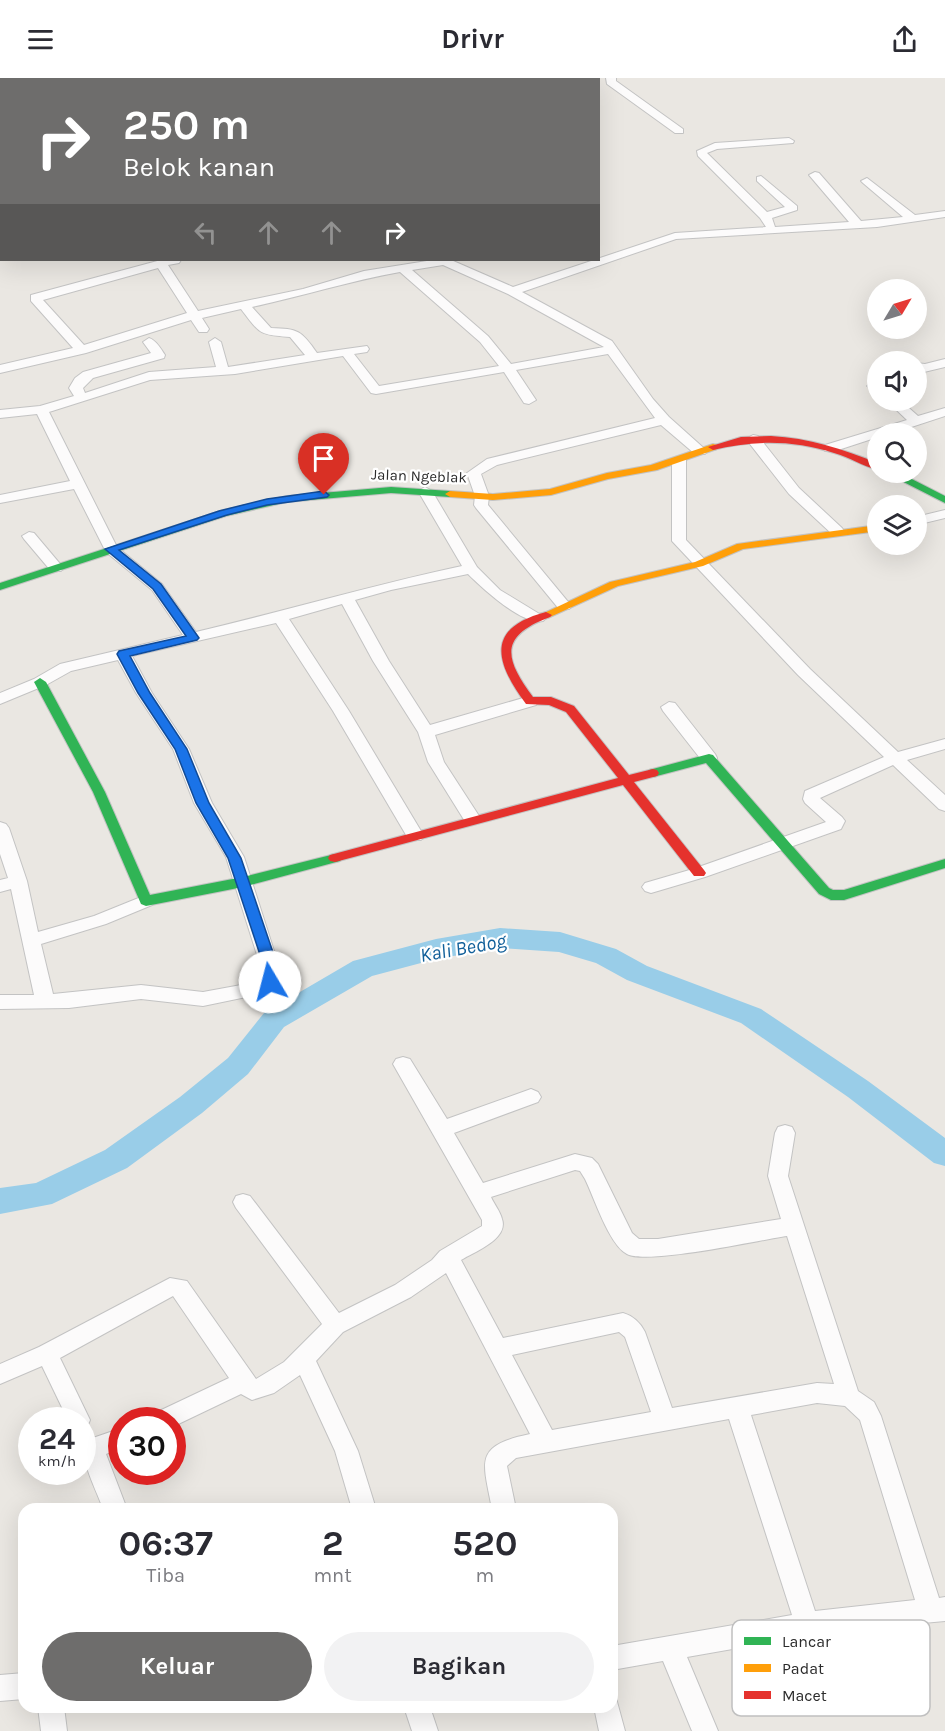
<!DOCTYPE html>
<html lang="id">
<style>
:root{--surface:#fff;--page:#f2f2f3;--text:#2b2b33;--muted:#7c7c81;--accent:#6e6d6c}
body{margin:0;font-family:Karla,sans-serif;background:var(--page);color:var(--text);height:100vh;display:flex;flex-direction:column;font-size:22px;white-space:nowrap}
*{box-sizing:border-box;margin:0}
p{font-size:20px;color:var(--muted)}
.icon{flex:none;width:33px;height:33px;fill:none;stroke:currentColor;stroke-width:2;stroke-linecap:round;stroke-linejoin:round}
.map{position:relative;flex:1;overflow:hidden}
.sheet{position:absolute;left:18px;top:1425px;width:600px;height:210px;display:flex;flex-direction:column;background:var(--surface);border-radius:18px;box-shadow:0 6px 24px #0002}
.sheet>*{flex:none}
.hud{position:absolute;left:0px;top:0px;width:600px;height:183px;box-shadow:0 6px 24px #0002;background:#6e6d6c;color:#fff;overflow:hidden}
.needle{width:39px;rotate:52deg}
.fabs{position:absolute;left:867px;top:201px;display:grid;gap:12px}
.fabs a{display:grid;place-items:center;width:60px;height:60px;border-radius:50%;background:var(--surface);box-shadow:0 6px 24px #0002;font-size:30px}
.speed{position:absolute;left:18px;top:1329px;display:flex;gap:12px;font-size:30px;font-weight:700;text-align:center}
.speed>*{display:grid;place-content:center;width:78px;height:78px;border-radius:50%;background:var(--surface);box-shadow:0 6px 24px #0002;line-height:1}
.speed small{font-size:15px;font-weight:400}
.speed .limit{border:9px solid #d22;background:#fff;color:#111}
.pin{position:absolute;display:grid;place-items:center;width:51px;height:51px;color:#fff;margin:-62px -26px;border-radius:50% 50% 50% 0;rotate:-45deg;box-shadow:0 0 6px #0007}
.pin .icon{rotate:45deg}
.me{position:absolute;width:66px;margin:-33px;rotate:352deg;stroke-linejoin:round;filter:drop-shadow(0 0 4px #0008)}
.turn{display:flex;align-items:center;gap:21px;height:126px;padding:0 24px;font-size:27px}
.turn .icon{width:78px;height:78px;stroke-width:2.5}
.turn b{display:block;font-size:42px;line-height:51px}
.lanes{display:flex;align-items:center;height:57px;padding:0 24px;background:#0003;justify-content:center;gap:30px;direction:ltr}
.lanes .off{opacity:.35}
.eta{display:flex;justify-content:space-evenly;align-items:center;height:102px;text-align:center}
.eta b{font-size:36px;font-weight:700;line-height:42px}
.cta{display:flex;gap:12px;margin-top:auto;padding:12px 24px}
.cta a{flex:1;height:69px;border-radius:36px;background:var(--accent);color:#fff;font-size:24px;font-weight:700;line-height:69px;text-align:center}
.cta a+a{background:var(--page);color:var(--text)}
header{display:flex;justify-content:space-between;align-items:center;height:78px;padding:0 24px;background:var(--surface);font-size:27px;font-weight:700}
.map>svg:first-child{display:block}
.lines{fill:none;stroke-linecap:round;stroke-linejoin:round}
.river{fill:#99cde8;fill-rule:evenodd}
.street-casing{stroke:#c3c3c3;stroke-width:2}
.fast-casing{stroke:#c3c3c3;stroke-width:2}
.slow-casing{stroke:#c3c3c3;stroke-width:2}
.jam-casing{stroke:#c3c3c3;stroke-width:2}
.street{fill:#fcfbfb;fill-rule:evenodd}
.fast{fill:#30b455;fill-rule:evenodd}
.slow{fill:#ff9f0a;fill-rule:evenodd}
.jam{fill:#e5322d;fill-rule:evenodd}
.route{fill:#1a73e8;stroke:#114b97;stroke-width:1.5}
.labels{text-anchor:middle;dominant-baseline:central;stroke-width:4.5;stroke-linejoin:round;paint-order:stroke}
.far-street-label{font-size:15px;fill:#2c2c2c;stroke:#fff}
.water-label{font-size:20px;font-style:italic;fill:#12609a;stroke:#fff}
.key{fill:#fff;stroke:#c0c0c0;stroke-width:1.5}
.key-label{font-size:16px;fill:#2c2c2c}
</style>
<header><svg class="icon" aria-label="menu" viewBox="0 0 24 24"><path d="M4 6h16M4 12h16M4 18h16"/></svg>Drivr<svg class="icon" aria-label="share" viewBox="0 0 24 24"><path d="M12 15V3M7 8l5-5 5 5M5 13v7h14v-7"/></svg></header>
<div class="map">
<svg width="945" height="1653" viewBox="0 0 945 1653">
<rect width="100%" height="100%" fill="#eae7e2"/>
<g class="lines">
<path class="river" d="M500,850L560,854L616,871L647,888L761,931L868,1003L945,1060V1088L934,1085L848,1019L741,945L627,902L596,885L559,874L500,870L436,881L372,898L284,949L248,996L202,1035L127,1090L52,1126L0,1136V1110L36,1105L105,1072L180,1019L228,980L264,935L353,883L436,861Z"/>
<defs>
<path id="street" d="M218,0H228L229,2H219Z
M330,0H340L341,2H331Z
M424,0H448L423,2Z
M606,0H616V3L683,51V55H675L607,6Z
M0,28H2V36H0Z
M0,51H2V57H0Z
M789,60L794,63L793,65L717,71L707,75L767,134L785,129L757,103V99L761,98L797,128V132L772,140L775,149L849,144L809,97L815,94L819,95L861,143L903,139L863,105L861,103L867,100L915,137L945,133V139L877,149L676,161L522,214L612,263L653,321L669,339L707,373L705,376H695L661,347L497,387L481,396L489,418L488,427L569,525L572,528L569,531H559L476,430L474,427L475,418L467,395L487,381L655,340L608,276L516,292L536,322L529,326L524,325L504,294L376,316L371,315L343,278L235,296L150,302L49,334L117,469L162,506L196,554C285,533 373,507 462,488L418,413L425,409L432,413L477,489L500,512L546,540L543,543C523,548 482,510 468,496L391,512L355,522L389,583L430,647L530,618L538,623L536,627L435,657L444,684L481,741L478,745H466L428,684L418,654L373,583L342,526L289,541L349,633L424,758L421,762H409L333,633L276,545L132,578L152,615L189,671L212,725L244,779L283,901L275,911L261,916L203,928L141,921L69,930L0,931V917H34L11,811L0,814V802L8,800L0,776V744L6,746L9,750L27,803L38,854L94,838L146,817L152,819L155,823L152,827L106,846L41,866L53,916L141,907L203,914L252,905L264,899L226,779L194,725L173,671L136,615L118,582L71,593L46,607L0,626V615L34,601L60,586L183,557L152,512L106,474L74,411L0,425V417L70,403L37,336L0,340V332L40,328L74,318L69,310L75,300L83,294L151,275L143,264L149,260C156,262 161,271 165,277L164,280L93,300L83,310L85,315L149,294L216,289L209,264L215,260L221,264L228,289L305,277L290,259C259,257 260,256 241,231L202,240L209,251L207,254H199L191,242L86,275L0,295V287L73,270L31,223V217L161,182H181L179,185L168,187L198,233L303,211L364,193L433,182H451L513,209L675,155L766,149L760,140L698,78L697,73L715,65ZM443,187L508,216L604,269L511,286L488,258L412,192ZM158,190L187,235L84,267L43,222ZM400,194L480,264L499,288L379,308L354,276L367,274L369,271L367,268L317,275C301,252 298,251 271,250L252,229C302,218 350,203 400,194Z
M0,109H2L0,116Z
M0,124H2V132H0Z
M0,157H2V163H0Z
M945,281V289L924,294L916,292V285L925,286Z
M874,304L878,305V315L867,308Z
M886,322H900L918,338L945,330V338L890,356H878V359L835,373H825L823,370L825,367L907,342Z
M753,357L758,358L799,410L842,450L844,453L842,456H832L789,416L746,361Z
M679,378L686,382V462L810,591L898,674L945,661V671L907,682L945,717V733L939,731L893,687L820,720L842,739L845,743L841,751L705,799L651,815L645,813L642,809L645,805L693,791L826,744L805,725L803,721L805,713L884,679L798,597L672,463V382Z
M945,432V440L916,447V439Z
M29,454L34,455L61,487L63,490L61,493H51L24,461L22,458Z
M669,624L675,625L715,676L717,680L715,684H703L663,633L661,629Z
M403,979L410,981L447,1041L531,1011L538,1014L541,1019L538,1024L454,1055L483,1105L575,1076L592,1080L598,1086L632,1155L639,1161H658L781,1141L768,1098L775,1055L778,1049L785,1047L792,1049L795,1055L788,1098L858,1313L874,1324L881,1338L939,1520L945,1519V1543L836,1553L687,1579L718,1653H692L663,1583L612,1592V1568L792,1537L729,1341L516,1380L507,1388L516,1431H492C483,1383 473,1368 530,1356L446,1195L411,1219L343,1254L316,1283L358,1373L376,1431H352L335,1373L300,1297L274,1315L252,1322L241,1316L172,1349V1342H152L155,1335L229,1300L173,1218L60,1280L90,1342L87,1349L82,1351V1342H68L42,1288L0,1306V1286L39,1269L170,1200L187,1203L256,1301L284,1284L322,1246L236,1130L233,1124L236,1118L243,1116L250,1118L339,1235L395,1207L432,1182L440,1173L482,1148V1142L393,986L396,981ZM575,1092L580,1093L585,1101C594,1119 609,1167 627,1176C647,1187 759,1162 787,1158L834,1306L817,1305L672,1330L645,1254C640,1244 633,1238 623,1235L503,1260L461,1182C474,1174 509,1161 502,1141C500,1133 494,1126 491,1119ZM619,1254L625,1259L651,1334L552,1352L512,1277ZM817,1325L845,1328L860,1342L915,1522L815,1533L751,1337Z
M122,1350V1370L106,1376L127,1431H103C97,1413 79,1380 84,1363Z
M24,1595V1621L0,1623V1597Z
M612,1618L616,1620L625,1653H599L594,1629H612Z
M38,1629H64L67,1653H41Z
M404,1629H430L438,1653H412Z"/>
<path id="fast" d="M884,394H898L945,418V425Z
M391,409L450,413L455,416L450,419L391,415L287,424L226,438L0,512V505L223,432L287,418Z
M40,600L46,604L105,714L150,817L243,799L335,776L342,780L340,783L243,809L146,828L141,826L93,714L34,604Z
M709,676L713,677L829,810L833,812H844L945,781V790L844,822H831L819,816L706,685L653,699L647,695L649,692Z"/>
<path id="slow" d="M713,366L717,367V371L657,392L608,401L551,417L493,422L450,419L445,416L450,413L493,416L550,411L607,395L651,387Z
M878,447V453L743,471L703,488L618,508L550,539L546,540L540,537L610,504L695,484L737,466Z"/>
<path id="jam" d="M771,358C809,360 842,371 878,385V392C862,388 849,379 834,375C794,362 753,362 713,372L708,369L741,359Z
M546,534L552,537L550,539C499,558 504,580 533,619H551L574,628L629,697L653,691L657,692L659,695L657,698L634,704L704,792L706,795L704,798H694L623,707L335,784L330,783L328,780L330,777L618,700L566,634L549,627L526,626C495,584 485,550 546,534Z"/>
</defs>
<use href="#street" class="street-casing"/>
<use href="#fast" class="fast-casing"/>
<use href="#slow" class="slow-casing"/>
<use href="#jam" class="jam-casing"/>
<use href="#street" class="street"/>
<use href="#fast" class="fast"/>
<use href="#slow" class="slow"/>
<use href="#jam" class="jam"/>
</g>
<path class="route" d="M324,413L329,417L327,419L267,427L227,437L119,472L161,506L199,560L197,562L130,578L150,615L187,671L209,725L241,780L281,898L275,908L270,910L263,904L267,898L228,780L196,725L175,671L138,615L117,576L119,573L186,558L153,511L105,471L219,433L267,421Z"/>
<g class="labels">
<g class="far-street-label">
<text transform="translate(419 398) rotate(2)">Jalan Ngeblak</text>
</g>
<g class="water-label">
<text transform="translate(463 870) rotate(-10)">Kali Bedog</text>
</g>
</g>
<rect x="732" y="1542" width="198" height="96" rx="9" class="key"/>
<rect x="744" y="1559" width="27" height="8" fill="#30b455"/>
<rect x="744" y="1586" width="27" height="8" fill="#ff9f0a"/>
<rect x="744" y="1613" width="27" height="8" fill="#e5322d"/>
<g class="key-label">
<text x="782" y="1569">Lancar</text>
<text x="782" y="1596">Padat</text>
<text x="782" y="1623">Macet</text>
</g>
</svg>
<div class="fabs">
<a><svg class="needle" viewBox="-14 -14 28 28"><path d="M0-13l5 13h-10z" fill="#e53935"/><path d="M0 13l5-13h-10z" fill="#7c7c81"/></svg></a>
<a><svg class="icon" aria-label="sound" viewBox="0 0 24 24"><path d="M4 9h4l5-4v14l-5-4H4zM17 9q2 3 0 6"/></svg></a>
<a><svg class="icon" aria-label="search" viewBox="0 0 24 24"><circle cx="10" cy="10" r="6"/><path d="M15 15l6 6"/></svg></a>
<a><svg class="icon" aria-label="layers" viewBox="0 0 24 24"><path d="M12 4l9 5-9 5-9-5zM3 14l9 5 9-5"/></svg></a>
</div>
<div class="speed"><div>24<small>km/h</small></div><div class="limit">30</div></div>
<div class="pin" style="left:324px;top:417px;background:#d93025"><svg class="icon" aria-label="arrive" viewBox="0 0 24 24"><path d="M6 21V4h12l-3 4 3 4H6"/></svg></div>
<svg class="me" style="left:270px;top:904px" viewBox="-20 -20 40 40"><circle r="19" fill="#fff"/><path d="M0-13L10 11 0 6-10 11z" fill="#1a73e8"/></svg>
<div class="hud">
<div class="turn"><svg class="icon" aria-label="right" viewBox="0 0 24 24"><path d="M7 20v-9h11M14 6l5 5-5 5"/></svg><div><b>250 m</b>Belok kanan</div></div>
<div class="lanes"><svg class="icon off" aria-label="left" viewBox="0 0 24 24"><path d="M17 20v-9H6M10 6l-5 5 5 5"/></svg><svg class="icon off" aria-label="ahead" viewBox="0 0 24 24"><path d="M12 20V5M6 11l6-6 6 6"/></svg><svg class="icon off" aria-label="ahead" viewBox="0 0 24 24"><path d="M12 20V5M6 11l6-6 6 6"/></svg><svg class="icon" aria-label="right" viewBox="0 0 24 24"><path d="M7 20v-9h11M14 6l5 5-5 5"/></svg></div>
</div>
<section class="sheet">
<div class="eta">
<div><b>06:37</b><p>Tiba</p></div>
<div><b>2</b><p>mnt</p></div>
<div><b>520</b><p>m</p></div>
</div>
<div class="cta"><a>Keluar</a><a>Bagikan</a></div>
</section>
</div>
